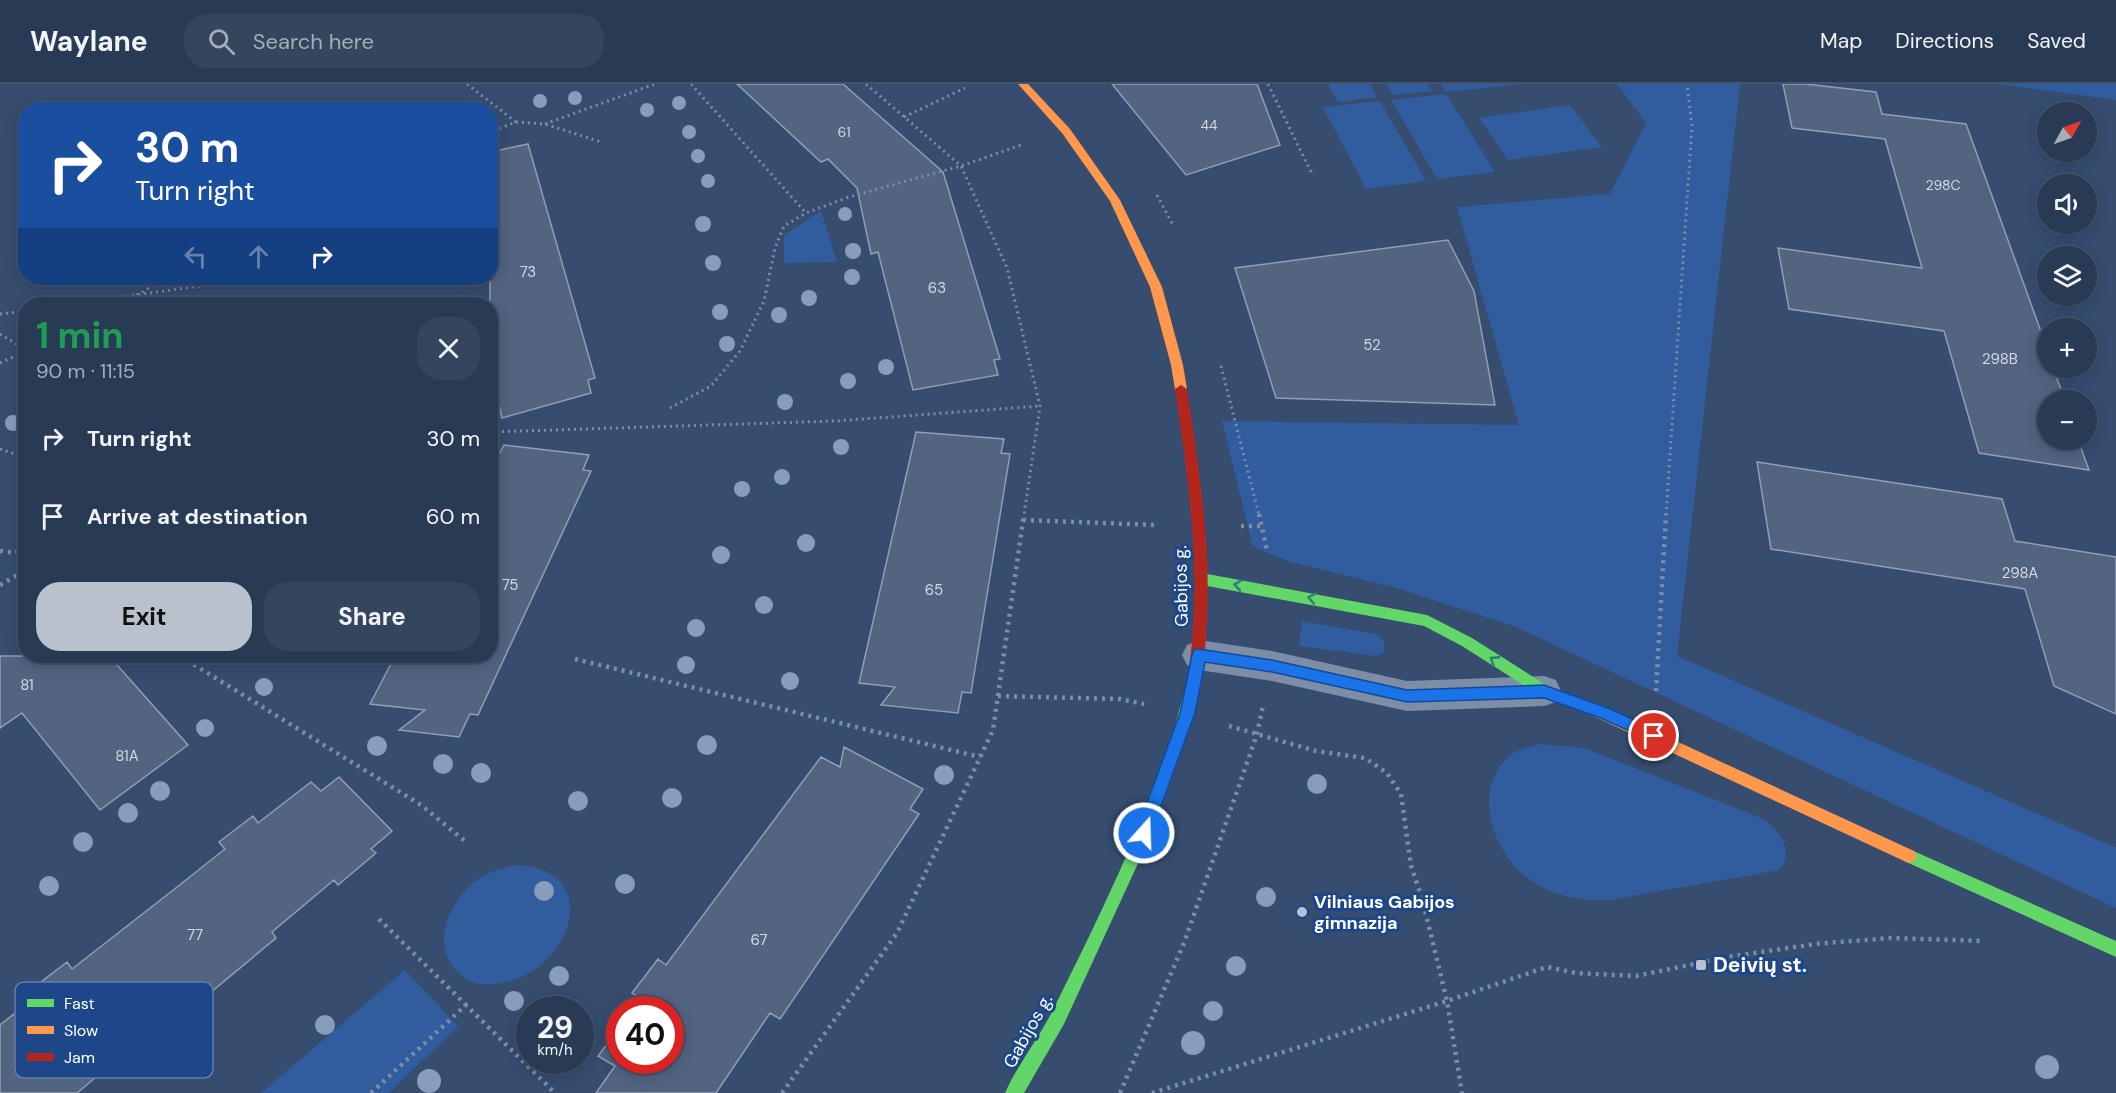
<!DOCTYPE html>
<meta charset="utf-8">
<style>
:root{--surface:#283a54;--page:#34455e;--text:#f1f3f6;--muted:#a5adb8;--line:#44546b;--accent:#b9c1cd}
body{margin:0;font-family:"DM Sans",sans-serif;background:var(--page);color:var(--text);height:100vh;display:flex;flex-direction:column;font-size:22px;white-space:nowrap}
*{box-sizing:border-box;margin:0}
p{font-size:20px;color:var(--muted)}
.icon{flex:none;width:33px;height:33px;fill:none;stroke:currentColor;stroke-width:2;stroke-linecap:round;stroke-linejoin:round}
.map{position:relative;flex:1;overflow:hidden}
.panel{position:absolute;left:18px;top:213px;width:480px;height:366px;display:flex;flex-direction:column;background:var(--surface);border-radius:24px;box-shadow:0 3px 15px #0003,0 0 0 2px var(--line)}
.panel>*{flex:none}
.guide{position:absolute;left:18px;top:18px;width:480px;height:183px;border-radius:24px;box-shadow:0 3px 15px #0003,0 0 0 2px var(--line);background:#1a4fa0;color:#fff;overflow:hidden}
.needle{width:39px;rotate:50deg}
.controls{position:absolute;left:2037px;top:18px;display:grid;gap:12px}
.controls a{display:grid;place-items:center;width:60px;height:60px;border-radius:50%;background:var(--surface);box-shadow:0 3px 15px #0003,0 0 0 2px var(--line);font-size:30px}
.speed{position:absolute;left:516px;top:912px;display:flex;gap:12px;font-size:30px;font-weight:700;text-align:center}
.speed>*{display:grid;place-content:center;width:78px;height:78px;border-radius:50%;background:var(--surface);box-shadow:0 3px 15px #0003,0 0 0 2px var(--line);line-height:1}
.speed small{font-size:15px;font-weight:400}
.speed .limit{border:9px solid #d22;background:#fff;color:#111}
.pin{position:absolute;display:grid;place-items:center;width:51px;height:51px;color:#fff;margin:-26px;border:3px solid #fff;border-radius:50%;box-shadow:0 2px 6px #0007}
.me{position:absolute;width:66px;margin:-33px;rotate:20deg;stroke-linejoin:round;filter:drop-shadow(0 0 4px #0008)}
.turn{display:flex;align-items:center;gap:21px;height:126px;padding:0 18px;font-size:27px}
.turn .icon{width:78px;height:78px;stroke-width:2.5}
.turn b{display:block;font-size:42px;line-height:51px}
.lanes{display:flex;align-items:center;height:57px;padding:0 18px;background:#0003;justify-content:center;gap:30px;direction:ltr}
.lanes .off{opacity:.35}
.round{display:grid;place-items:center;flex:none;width:63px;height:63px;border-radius:24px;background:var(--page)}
.overview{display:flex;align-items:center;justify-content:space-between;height:102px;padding:0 18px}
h1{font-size:36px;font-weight:700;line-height:45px;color:#1e9e55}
.action{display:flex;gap:12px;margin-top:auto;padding:12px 18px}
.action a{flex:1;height:69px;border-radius:24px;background:var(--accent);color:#111;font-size:24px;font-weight:700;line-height:69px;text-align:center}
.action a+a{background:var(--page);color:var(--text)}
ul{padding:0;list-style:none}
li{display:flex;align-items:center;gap:18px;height:78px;padding:0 18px}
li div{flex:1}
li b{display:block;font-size:22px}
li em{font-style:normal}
header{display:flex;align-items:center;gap:36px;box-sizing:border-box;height:84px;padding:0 30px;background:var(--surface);border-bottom:2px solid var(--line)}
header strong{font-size:28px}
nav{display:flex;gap:33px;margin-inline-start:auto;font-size:21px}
.search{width:420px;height:54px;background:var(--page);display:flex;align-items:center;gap:15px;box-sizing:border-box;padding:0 21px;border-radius:24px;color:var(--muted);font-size:22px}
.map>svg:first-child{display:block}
.green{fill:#315d9f}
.building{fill:#526480;stroke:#919eb3;stroke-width:1.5}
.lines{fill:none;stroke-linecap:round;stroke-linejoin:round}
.path-far1{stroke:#7d8da6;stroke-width:3;stroke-dasharray:2 4;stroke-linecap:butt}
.path{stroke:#7d8da6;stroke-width:4.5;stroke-dasharray:3 5;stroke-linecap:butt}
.street{fill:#7d8da6;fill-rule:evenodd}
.fast{fill:#63d668;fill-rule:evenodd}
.slow{fill:#ff974d;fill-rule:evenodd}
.jam{fill:#b3261e;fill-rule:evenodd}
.tree{fill:#889dbb}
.oneway{stroke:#36797d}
.route{fill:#1a73e8;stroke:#114b97;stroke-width:1.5}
.poi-dot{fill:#b9c1cd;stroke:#1d4789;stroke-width:2}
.labels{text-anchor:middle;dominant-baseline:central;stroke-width:6;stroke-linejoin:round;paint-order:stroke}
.far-number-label{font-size:14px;fill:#d4d8df}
.number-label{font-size:15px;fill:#d4d8df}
.street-label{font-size:18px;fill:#fff;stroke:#1d4789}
.poi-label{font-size:18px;font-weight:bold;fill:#fff;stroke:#1d4789;text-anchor:start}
.near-poi-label{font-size:21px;font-weight:bold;fill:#fff;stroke:#1d4789;text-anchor:start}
.key{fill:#1d4789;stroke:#617eac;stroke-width:1.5}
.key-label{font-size:16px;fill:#fff}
</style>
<header>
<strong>Waylane</strong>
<div class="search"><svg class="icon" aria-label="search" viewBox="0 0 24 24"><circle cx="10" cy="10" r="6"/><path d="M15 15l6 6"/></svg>Search here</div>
<nav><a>Map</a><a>Directions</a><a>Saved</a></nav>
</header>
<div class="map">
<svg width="2116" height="1009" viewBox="0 0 2116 1009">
<rect width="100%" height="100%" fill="#364d70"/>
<path class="green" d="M1328,0H1370L1377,13L1338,18Z
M1386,0H1428L1432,7L1393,11Z
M1441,0H1521L1446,8Z
M1617,0H1740L1677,572L2116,764V824L1516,543L1400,505L1291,478L1253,463L1222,337L1519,341L1457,123L1610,110L1646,39Z
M1998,0H2116V16Z
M1446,10L1495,88L1437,95L1391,16Z
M1380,17L1426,97L1366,105L1323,23Z
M1570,21L1602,63L1508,76L1479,34Z
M821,127L837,178L784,179V151Z
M1302,537L1376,550C1384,555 1386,559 1383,569L1376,572L1299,562Z
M1540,660L1584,664L1764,735C1780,747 1795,768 1779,786L1610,816C1582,817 1556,813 1532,797C1496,774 1472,713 1504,677C1513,666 1527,664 1540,660Z
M515,781C616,786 563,908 480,900C470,899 460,892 454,884C432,857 450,819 473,799C485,789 500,785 515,781Z
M405,886L458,942L389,1009H261Z"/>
<path class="building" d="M737,0H843L943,88L1000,275L994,276L998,291L913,306L878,168L871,170L857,104L828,75L821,78Z
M1112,0H1257L1280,61L1186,91Z
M1783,0H1805L1876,8L1882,30L1966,40L2048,267V284H2053L2065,316H2048V356H2078L2089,386L1979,369L1944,247L1789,225L1778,164L1922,184L1885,55L1792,44Z
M528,60L595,294L588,296L591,309L502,334L490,277V68Z
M1448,156L1474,207L1495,321L1276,314L1235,184Z
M916,348L1004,355L1001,369L1010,370L971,609L962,608L958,629L881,621L895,603L859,599Z
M504,361L589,371L583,386L591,387L478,631L470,630L459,653L399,646L425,626L370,620L395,572H490V388Z
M1757,378L2002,415L2015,457L2116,473V630L2054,602L2025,505L1771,465Z
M0,572H109L188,661L100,726L22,629L0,644Z
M844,663L923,705L910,725L919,730L780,935L770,929L716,1009H596L615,982L598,972L620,943V976H670V926H633L641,915L632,909L658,875L666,881L821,673L840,683Z
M339,693L392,747L371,765L376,769L338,801L334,796L272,848L276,854L150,959L145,952L77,1009H0V941L33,915L28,908L67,878L72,885L172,807L225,765L219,758L253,732L258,739L311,698L321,707Z"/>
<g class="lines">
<path class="path-far1" d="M467,0L516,38L490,48
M691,0L806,129
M866,0L961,82L1007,184L1040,322L1024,431
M1268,0L1313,92
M904,33L965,4
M516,38L545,40L601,58
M545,40L655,0
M1157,111L1173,141
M73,220L255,194
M121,220L167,194
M0,230L26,227
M0,250L26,266
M0,279L26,267
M1221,282L1259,431
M670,324L711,302L740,267L764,217L775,164L784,142L806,129L849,113L961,82L1021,61
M490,348L835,337L1040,322
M0,365L26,374
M1666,431L1692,42L1687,0"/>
<path class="path" d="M1259,430L1267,467
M1023,436L1155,441
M1241,442H1261
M0,467L26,470
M17,469L26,433
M0,501L26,486
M180,572L421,721L466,758
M575,575L980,673
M1656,607L1666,430
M998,612L1120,615L1144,620
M1229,642L1316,667L1365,674L1387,689L1401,710L1411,782L1422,814L1447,917L1462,1009
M379,835L466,921
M371,1009L466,921L555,1009
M782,1009L897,849L993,646L1024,430
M1120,1009L1184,859L1257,650L1263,622
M1152,1009L1447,917L1547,883L1576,889L1636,892L1728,873L1815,860L1891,854L1983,857"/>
<path class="street" d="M1199,556L1272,567L1407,597L1544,592L1556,596L1561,607L1556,618L1544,622L1407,627L1272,597L1199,586L1187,581L1182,571L1187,561Z"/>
<path class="fast" d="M1202,489L1427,531L1472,554L1549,603L1601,621L1603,626L1601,631L1596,632L1539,611L1462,562L1424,542L1202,501L1197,499L1195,495L1197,491Z
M1195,585L1200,587L1202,591L1194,629L1152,749L1064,940L1024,1009H1005C1018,980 1039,954 1053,926C1105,821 1163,705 1188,591L1190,587Z
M1909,765L2116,857V873L1904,777L1901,772L1904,767Z"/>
<path class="slow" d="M1018,0H1028L1070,45L1120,116L1162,203L1183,281L1187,305L1185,308L1181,309L1175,305L1171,281L1150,203L1110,117L1062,49Z
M1596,620L1914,767L1917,772L1914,777L1909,779L1904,777L1591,631L1589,626L1591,621Z"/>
<path class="jam" d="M1181,301L1187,305C1202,400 1216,495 1202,591L1200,595L1195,597L1190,595L1188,591C1203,495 1189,400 1175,305Z"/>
</g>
<g class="tree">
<circle cx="575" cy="14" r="7"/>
<circle cx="540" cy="17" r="7"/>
<circle cx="679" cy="19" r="7"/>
<circle cx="647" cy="26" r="7"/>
<circle cx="689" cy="48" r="7"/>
<circle cx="698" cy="72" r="7"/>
<circle cx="708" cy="97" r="7"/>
<circle cx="845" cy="130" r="7"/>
<circle cx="703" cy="140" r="8"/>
<circle cx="853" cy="167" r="8"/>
<circle cx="713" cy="179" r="8"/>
<circle cx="852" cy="193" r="8"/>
<circle cx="809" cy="214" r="8"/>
<circle cx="720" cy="228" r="8"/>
<circle cx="779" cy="231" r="8"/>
<circle cx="727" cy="260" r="8"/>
<circle cx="886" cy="283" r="8"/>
<circle cx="848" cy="297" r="8"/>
<circle cx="785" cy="318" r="8"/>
<circle cx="13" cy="339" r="8"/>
<circle cx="841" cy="363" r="8"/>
<circle cx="782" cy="393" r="8"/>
<circle cx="742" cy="405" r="8"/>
<circle cx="806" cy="459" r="9"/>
<circle cx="721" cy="471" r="9"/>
<circle cx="764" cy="521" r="9"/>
<circle cx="696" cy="544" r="9"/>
<circle cx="686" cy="581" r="9"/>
<circle cx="790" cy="597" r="9"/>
<circle cx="264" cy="603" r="9"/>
<circle cx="205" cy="644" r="9"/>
<circle cx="707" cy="661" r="10"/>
<circle cx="377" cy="662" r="10"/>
<circle cx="443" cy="680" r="10"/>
<circle cx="481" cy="689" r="10"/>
<circle cx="944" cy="691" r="10"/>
<circle cx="1317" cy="700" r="10"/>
<circle cx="160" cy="707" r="10"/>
<circle cx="672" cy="714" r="10"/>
<circle cx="578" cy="717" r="10"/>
<circle cx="128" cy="729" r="10"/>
<circle cx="83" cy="758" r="10"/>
<circle cx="625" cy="800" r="10"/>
<circle cx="49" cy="802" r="10"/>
<circle cx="544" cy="807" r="10"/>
<circle cx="1266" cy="813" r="10"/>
<circle cx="1236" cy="882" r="10"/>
<circle cx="559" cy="892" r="10"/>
<circle cx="514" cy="917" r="10"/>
<circle cx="1213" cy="927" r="10"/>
<circle cx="325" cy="941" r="10"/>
<circle cx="1193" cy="959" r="12"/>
<circle cx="2047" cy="983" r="12"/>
<circle cx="429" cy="997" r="12"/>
</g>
<defs><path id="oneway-chevron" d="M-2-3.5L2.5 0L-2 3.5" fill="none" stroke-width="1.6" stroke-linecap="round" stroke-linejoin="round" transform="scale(1.5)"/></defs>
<g class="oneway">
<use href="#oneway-chevron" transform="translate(1238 501) rotate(-171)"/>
<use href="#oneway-chevron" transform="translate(1312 514) rotate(-169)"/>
<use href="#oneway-chevron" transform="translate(1494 576) rotate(-147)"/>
</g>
<path class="route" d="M1199,565L1272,576L1407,606L1544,601L1608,624L1659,647L1661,652L1659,656L1654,658L1598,633L1544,614L1407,618L1272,588L1205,578L1195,629L1151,749L1149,754L1144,756L1138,754L1136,749L1180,629L1192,571L1194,566Z"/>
<g class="poi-dot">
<circle cx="1302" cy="828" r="6"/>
<rect x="1695" y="875" width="12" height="12" rx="3"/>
</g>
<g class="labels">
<g class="far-number-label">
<text x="1209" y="41">44</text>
<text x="844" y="48">61</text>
<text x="1943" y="101">298C</text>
</g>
<g class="number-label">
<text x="528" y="188">73</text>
<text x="937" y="204">63</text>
<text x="1372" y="261">52</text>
<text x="2000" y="275">298B</text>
<text x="2020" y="489">298A</text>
<text x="510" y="501">75</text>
<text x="934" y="506">65</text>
<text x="27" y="601">81</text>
<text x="127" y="672">81A</text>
<text x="195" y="851">77</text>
<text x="759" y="856">67</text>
</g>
<g class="street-label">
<text transform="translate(1181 502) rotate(-91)">Gabijos g.</text>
<text transform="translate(1028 947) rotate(-61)">Gabijos g.</text>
</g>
<g class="poi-label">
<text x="1314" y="818">Vilniaus Gabijos<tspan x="1314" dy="21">gimnazija</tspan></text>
</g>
<g class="near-poi-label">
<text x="1713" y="881">Deivių st.</text>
</g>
</g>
<rect x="15" y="898" width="198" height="96" rx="9" class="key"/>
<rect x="27" y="915" width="27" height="8" fill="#63d668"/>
<rect x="27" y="942" width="27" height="8" fill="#ff974d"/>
<rect x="27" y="969" width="27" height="8" fill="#b3261e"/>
<g class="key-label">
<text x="64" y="925">Fast</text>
<text x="64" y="952">Slow</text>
<text x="64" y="979">Jam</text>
</g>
</svg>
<div class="controls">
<a><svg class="needle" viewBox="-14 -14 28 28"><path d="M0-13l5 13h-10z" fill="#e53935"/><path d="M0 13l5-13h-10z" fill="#a5adb8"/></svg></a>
<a><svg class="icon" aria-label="sound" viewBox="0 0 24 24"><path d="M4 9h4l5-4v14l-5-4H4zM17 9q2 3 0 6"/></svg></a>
<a><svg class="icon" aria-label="layers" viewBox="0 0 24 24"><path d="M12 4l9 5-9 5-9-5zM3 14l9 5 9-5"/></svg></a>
<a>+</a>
<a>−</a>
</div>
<div class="speed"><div>29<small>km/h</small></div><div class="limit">40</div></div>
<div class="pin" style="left:1654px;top:652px;background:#d93025"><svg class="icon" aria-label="arrive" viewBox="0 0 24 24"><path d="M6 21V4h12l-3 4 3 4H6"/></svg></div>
<svg class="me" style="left:1144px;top:749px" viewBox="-20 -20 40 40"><circle r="17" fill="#1a73e8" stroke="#fff" stroke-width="3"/><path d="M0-11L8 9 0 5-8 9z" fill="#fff"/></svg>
<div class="guide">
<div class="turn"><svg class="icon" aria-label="right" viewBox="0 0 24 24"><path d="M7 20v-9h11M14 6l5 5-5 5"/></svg><div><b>30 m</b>Turn right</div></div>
<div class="lanes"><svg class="icon off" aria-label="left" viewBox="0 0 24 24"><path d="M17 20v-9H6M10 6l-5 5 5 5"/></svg><svg class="icon off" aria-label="ahead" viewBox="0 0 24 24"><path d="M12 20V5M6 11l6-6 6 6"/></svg><svg class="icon" aria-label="right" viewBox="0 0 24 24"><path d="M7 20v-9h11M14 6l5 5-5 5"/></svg></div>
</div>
<section class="panel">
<div class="overview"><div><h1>1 min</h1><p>90 m · 11:15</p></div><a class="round"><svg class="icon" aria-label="close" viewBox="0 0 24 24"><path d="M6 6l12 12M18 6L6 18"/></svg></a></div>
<ul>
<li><svg class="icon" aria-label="right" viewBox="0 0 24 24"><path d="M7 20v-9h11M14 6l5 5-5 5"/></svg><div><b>Turn right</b></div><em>30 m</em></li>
<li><svg class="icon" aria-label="arrive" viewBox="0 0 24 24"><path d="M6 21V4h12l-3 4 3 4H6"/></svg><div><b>Arrive at destination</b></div><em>60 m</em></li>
</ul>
<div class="action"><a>Exit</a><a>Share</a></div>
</section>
</div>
